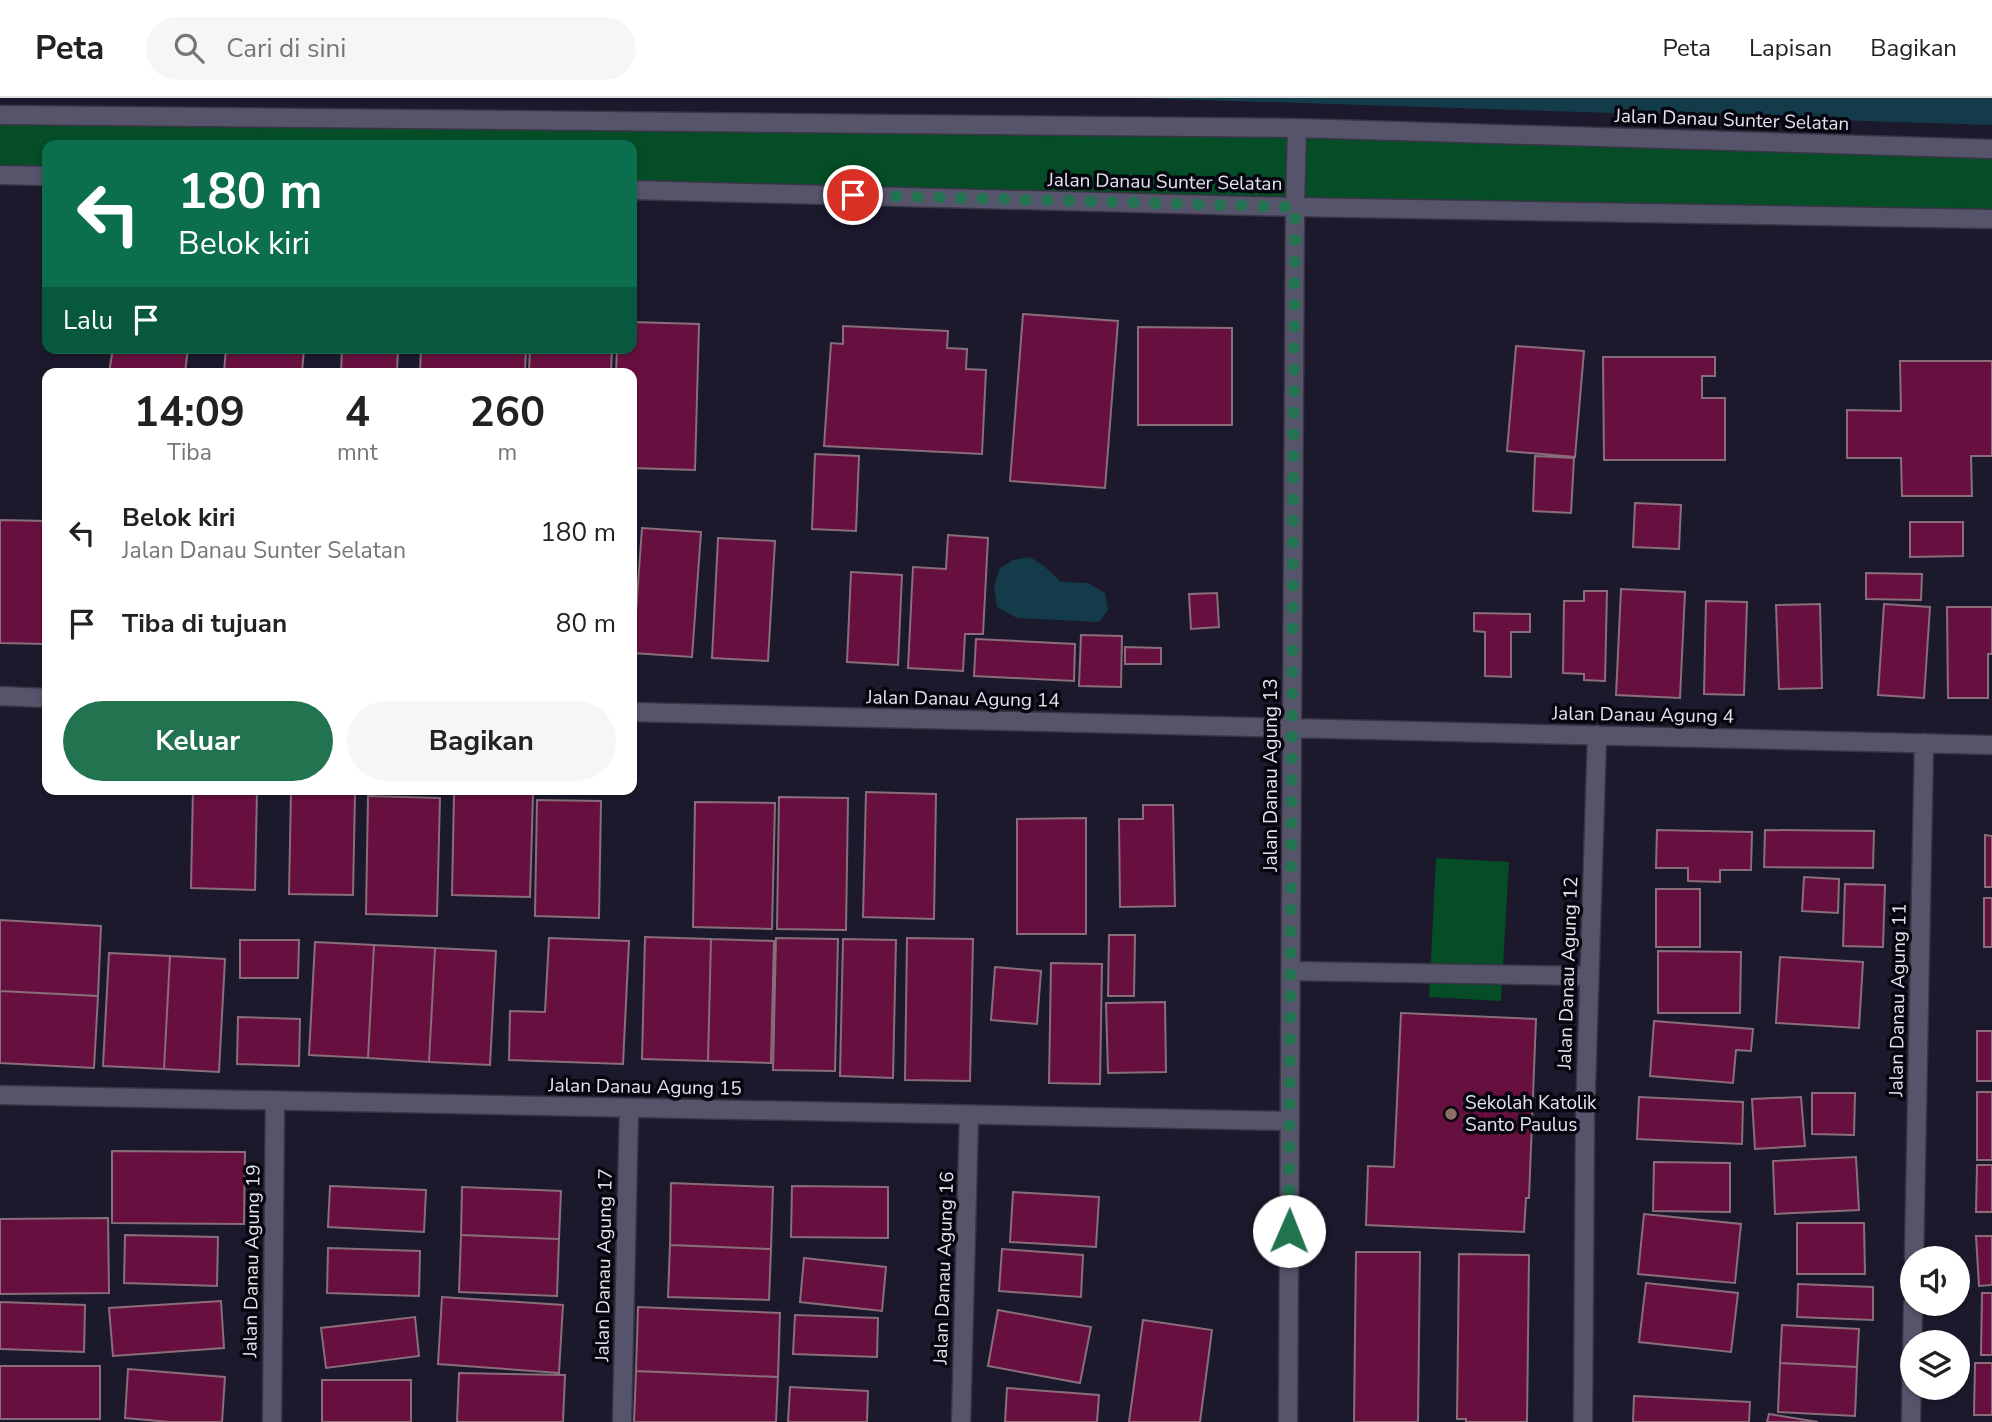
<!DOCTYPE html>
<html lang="id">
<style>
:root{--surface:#fff;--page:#f6f6f6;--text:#222;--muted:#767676;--line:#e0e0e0;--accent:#21744f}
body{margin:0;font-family:"Nunito Sans",sans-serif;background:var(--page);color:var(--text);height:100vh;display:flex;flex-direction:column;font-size:26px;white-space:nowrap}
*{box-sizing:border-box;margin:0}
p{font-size:23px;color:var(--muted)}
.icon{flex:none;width:38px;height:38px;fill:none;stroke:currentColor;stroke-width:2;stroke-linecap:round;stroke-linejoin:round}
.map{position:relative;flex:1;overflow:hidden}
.drawer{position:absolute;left:42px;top:270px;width:595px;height:427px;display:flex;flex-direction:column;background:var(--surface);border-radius:14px;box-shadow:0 2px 5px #0004}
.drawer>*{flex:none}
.top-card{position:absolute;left:42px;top:42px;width:595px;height:214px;border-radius:14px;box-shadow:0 2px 5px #0004;background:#0b6e4f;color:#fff;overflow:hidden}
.tools{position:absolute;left:1900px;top:1148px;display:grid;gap:14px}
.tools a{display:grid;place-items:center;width:70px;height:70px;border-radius:50%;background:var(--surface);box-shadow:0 2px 5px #0004;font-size:35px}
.pin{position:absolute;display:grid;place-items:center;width:60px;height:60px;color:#fff;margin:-30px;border:4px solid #fff;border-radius:50%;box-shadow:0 2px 7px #0007}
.me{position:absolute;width:77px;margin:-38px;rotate:1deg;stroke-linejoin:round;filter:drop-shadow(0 0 5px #0008)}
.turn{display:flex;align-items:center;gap:24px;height:147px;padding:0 21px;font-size:32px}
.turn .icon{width:91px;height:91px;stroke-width:2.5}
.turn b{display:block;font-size:49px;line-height:60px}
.then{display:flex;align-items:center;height:66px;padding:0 21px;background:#0003;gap:14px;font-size:26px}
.eta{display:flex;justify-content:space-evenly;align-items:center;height:119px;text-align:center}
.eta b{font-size:42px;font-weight:700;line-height:49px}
.button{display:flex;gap:14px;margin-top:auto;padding:14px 21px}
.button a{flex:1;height:80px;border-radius:42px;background:var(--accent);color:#fff;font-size:28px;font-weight:700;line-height:80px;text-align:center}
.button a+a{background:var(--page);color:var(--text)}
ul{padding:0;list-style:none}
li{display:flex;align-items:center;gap:21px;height:91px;padding:0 21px}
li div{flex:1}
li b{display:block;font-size:26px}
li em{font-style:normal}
header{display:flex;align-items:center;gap:42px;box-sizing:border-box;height:98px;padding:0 35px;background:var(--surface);border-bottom:2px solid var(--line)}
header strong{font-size:33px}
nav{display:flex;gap:38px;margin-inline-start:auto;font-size:24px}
.search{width:490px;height:63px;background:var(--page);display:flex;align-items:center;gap:18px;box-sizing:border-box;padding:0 24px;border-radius:38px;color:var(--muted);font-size:26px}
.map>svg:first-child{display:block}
.green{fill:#044d26}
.water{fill:#143b4a}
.building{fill:#67103f;stroke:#896e79;stroke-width:2}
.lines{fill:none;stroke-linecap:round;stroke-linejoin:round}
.minor-casing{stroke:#383545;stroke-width:21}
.minor{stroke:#56546b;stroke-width:18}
.route{stroke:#21744f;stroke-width:12;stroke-dasharray:0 21.6}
.education-dot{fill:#8d6e63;stroke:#07060e;stroke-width:2.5}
.labels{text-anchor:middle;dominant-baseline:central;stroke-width:7;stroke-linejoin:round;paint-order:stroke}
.street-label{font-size:19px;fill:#e4e3f1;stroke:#07060e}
.poi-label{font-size:19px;fill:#e4e3f1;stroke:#07060e;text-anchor:start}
</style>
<header>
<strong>Peta</strong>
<div class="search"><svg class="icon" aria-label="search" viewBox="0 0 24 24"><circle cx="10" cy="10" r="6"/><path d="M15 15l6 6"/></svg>Cari di sini</div>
<nav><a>Peta</a><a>Lapisan</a><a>Bagikan</a></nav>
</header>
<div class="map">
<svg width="1992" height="1324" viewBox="0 0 1992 1324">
<rect width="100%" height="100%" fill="#1c192d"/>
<path class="green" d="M0,17L1297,30L1992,51V121L632,92V47H47V78L0,77Z
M1436,760L1509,764L1501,903L1429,899Z"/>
<path class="water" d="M1140,0H1992V27Z
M1030,459L1045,469L1061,484L1088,485L1105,495L1108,512L1099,524L1017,520L997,509L994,488L1000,470L1013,462Z"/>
<path class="building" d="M1023,216L1118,223L1105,390L1010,383Z
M632,224L699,226L695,372L632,370V275H616L617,250H632Z
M843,228L948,233L947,250L967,251L966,271L986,272L982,356L824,348L831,245L843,246Z
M1138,229L1232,230V327H1138Z
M1516,248L1584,253L1575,359L1507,353Z
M113,250H188L185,275H109Z
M226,250H304L302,275H224Z
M342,250H398L397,275H341Z
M421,250H526L525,275H420Z
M530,250H612L611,275H529Z
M1603,259H1715V278H1702V300H1725V362H1604Z
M1900,263H1992V358H1971L1972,398H1902L1901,360H1847V312L1901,313Z
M815,356L859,358L856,433L812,431Z
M1535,358L1574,360L1571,415L1533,413Z
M1635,405L1681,407L1679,451L1633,449Z
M0,422L47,423V546L0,545Z
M1910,424H1963V458L1910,459Z
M642,430L701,434L692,559L633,555Z
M948,437L988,440L983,536H965L963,573L908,570L913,469L946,471Z
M718,440L775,443L768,563L712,560Z
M851,474L902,477L898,567L847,564Z
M1866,475L1922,476L1921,502L1866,501Z
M1621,491L1685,494L1680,600L1616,597Z
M1584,493H1607L1605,583L1584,582V576L1563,575L1564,503H1584Z
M1217,495L1219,529L1191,531L1189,496Z
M1706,503L1747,504L1744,597L1704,596Z
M1820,506L1822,590L1779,591L1776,507Z
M1884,506L1930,509L1924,600L1878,597Z
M1947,509H1992V556H1988V600H1948Z
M1474,515L1530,516V534H1511V579L1485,578V534L1474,533Z
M1081,537L1122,538L1121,589L1079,588Z
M976,541L1075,546L1074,583L974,578Z
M1125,549L1161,550V566H1125Z
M193,691L257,692L255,792L191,790Z
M291,692L355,694L353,797L289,796Z
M866,694L936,696L934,821L863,819Z
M454,695L533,696L530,799L452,797Z
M368,698L440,700L437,818L366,816Z
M779,699L848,700L846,832L777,831Z
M537,702L601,703L599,820L535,818Z
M695,704L775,705L772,831L693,829Z
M1143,707H1173L1175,808L1120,809L1119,721H1143Z
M1086,720V836H1017V721Z
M1657,732L1752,734L1751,772H1720V784L1688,783V770H1656Z
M1765,732L1874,733L1873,770L1764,769Z
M1985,737L1992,738V789H1985Z
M1804,779L1839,781L1838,815L1802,813Z
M1845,786L1885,787L1883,849L1843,848Z
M1656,791H1700V849H1656Z
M1984,800H1992V849H1984Z
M0,822L101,828L98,898L0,893Z
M1109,837H1135L1134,898H1108Z
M645,839L711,841L708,963L642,961Z
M549,840L629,843L623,966L509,962L510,913L545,914Z
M776,840L838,841L835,973L773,972Z
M907,840L973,841L970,983L905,982Z
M711,841L774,843L771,965L708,963Z
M843,841L896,842L893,980L840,978Z
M240,842H299L298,880H240Z
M315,844L374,847L368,960L309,957Z
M374,847L435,850L429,964L368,960Z
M435,850L496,853L490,967L429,964Z
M1658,853L1741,854L1740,915H1658Z
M109,855L170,858L164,971L103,968Z
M170,858L225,861L219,974L164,971Z
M1780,859L1863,864L1859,930L1776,925Z
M1051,865L1102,866L1100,986L1049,985Z
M995,869L1041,873L1037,926L991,922Z
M0,893L98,898L94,970L0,965Z
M1165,904L1166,974L1108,975L1106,905Z
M1401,915L1536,921L1529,1100H1526L1524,1134L1366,1127L1368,1068L1394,1069Z
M238,919L300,921L299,968L237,966Z
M1654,923L1753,931L1751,953L1736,952L1733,985L1650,978Z
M1977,933H1992V983H1977Z
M1977,994H1992V1062H1977Z
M1812,995H1855L1854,1037L1812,1036Z
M1639,999L1743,1004L1742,1046L1637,1041Z
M1801,999L1805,1048L1755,1051L1752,1001Z
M112,1053L245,1054L244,1126L112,1125Z
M1856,1059L1859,1112L1775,1116L1773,1063Z
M1654,1064L1730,1065V1114L1653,1113Z
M1977,1067H1992V1114H1976Z
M671,1085L773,1089L771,1151L670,1147Z
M330,1088L426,1092L424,1134L328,1129Z
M792,1088L888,1089V1140L791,1139Z
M462,1089L561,1093L559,1141L461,1137Z
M1013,1094L1099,1099L1096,1149L1010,1144Z
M1644,1116L1741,1126L1735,1185L1638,1176Z
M108,1120L109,1195L0,1196V1121Z
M1797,1125H1864L1865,1176H1797Z
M125,1137L218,1139L217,1188L124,1185Z
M461,1137L559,1141L557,1198L459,1194Z
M1976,1138H1992V1187L1979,1188Z
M670,1147L771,1151L769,1202L668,1199Z
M328,1150L420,1153L419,1198L327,1195Z
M1002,1151L1083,1157L1081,1199L999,1193Z
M1356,1154H1420L1418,1324H1354Z
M1459,1156L1529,1157L1527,1324H1466V1321H1457Z
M804,1160L886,1169L882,1213L800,1204Z
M1646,1185L1738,1195L1731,1254L1639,1244Z
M1798,1186L1873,1189V1222L1797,1219Z
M1982,1195H1992V1257H1981Z
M442,1199L563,1207L559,1275L438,1266Z
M221,1203L224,1250L113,1258L109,1210Z
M0,1204L85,1207L84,1254L0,1251Z
M638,1209L780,1215L778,1279L636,1273Z
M998,1212L1091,1229L1080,1285L988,1268Z
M795,1217L878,1220L877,1259L793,1256Z
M415,1219L419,1258L326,1270L321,1230Z
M1143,1222L1212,1232L1200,1324H1129Z
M1782,1227L1859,1231L1857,1269L1780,1265Z
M1780,1265L1857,1269L1855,1318L1778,1314Z
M1975,1265H1992V1317H1974Z
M0,1268H100V1321H0Z
M128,1271L225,1279L222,1324H170L125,1320Z
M636,1273L778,1279L776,1324H634Z
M459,1275L565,1277L563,1324H457Z
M322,1282H411V1324H322Z
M790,1289L868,1293L867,1324H788Z
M1007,1290L1099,1297L1097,1324H1005Z
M1634,1298L1750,1304L1749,1324H1633Z
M1769,1316L1818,1324H1767Z"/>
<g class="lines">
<defs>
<path id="minor" d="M0,17L1297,30L1992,51
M0,77L47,78
M632,92L1295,109L1992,121
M0,598L47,600
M632,614L1992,647
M1291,873L1589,878
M0,997L1290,1023
M1914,1160L1924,645
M272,1324L275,1003
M622,1324L629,1010
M961,1324L969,1017
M1288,1324L1295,109L1297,30
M1583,1324L1585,1020L1597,637
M1911,1324L1913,1206"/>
</defs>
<use href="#minor" class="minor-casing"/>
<use href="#minor" class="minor"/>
</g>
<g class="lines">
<path class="route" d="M853,97L1295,109L1289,1133"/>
</g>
<circle class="education-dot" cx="1451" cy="1016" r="7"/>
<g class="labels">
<g class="street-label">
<text transform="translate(1732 22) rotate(2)">Jalan Danau Sunter Selatan</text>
<text transform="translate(1165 84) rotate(1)">Jalan Danau Sunter Selatan</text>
<text transform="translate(963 601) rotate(1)">Jalan Danau Agung 14</text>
<text transform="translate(1643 617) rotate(1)">Jalan Danau Agung 4</text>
<text transform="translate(1271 677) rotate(-90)">Jalan Danau Agung 13</text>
<text transform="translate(1568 875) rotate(-88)">Jalan Danau Agung 12</text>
<text transform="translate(1898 902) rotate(-89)">Jalan Danau Agung 11</text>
<text transform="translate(645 989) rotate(1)">Jalan Danau Agung 15</text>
<text transform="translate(252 1163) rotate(-89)">Jalan Danau Agung 19</text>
<text transform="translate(604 1167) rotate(-89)">Jalan Danau Agung 17</text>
<text transform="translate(944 1170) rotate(-88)">Jalan Danau Agung 16</text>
</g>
<g class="poi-label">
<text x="1465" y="1005">Sekolah Katolik<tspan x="1465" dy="22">Santo Paulus</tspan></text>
</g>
</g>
</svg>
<div class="tools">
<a><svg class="icon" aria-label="sound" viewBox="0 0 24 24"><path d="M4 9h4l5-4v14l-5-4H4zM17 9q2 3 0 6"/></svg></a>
<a><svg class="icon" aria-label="layers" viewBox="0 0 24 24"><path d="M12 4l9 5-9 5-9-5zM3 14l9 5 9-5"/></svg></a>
</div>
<div class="pin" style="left:853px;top:97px;background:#d93025"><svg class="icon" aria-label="arrive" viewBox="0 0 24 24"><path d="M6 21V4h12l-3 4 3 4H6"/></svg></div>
<svg class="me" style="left:1289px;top:1133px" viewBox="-20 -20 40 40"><circle r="19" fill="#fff"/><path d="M0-13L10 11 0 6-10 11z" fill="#21744f"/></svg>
<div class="top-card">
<div class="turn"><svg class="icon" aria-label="left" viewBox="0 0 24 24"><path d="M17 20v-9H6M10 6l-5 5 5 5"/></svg><div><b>180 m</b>Belok kiri</div></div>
<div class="then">Lalu<svg class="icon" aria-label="arrive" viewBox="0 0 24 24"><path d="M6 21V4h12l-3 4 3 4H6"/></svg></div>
</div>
<section class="drawer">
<div class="eta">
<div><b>14:09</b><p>Tiba</p></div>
<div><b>4</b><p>mnt</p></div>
<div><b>260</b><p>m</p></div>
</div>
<ul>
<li><svg class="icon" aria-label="left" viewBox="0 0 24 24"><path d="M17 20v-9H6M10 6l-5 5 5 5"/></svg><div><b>Belok kiri</b><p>Jalan Danau Sunter Selatan</p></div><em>180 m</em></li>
<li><svg class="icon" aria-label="arrive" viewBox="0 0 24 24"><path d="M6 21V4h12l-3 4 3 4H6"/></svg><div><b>Tiba di tujuan</b></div><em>80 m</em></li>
</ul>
<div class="button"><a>Keluar</a><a>Bagikan</a></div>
</section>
</div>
